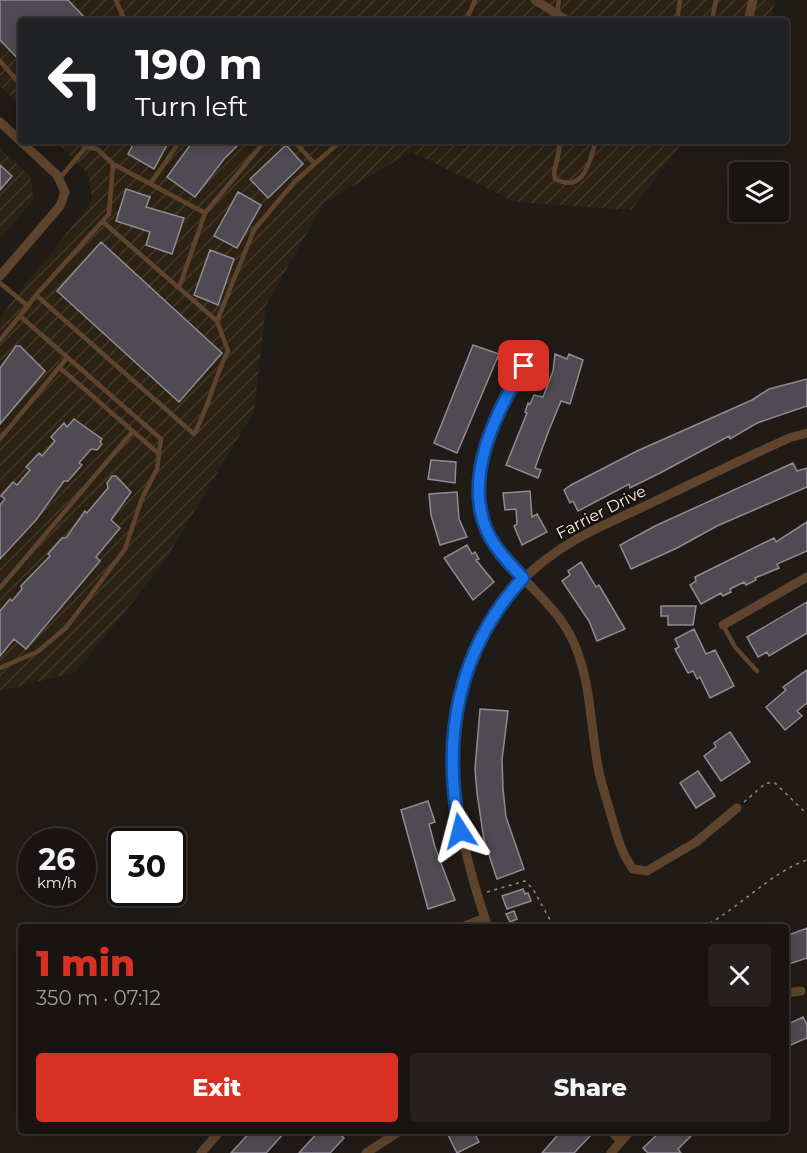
<!DOCTYPE html>
<meta charset="utf-8">
<style>
:root{--surface:#191411;--page:#26211f;--text:#f1f3f6;--muted:#9f9e9f;--line:#373331;--accent:#d93025}
body{margin:0;font-family:Montserrat,sans-serif;background:var(--page);color:var(--text);height:100vh;display:flex;flex-direction:column;font-size:22px;white-space:nowrap}
*{box-sizing:border-box;margin:0}
p{font-size:20px;color:var(--muted)}
.icon{flex:none;width:33px;height:33px;fill:none;stroke:currentColor;stroke-width:2;stroke-linecap:round;stroke-linejoin:round}
.map{position:relative;flex:1;overflow:hidden}
.side{position:absolute;left:18px;top:924px;width:771px;height:210px;display:flex;flex-direction:column;background:var(--surface);border-radius:6px;box-shadow:0 3px 15px #0003,0 0 0 2px var(--line)}
.side>*{flex:none}
.top-card{position:absolute;left:18px;top:18px;width:771px;height:126px;border-radius:6px;box-shadow:0 3px 15px #0003,0 0 0 2px var(--line);background:#202124;color:#fff;overflow:hidden}
.fabs{position:absolute;left:729px;top:162px;display:grid;gap:12px}
.fabs a{display:grid;place-items:center;width:60px;height:60px;border-radius:6px;background:var(--surface);box-shadow:0 3px 15px #0003,0 0 0 2px var(--line);font-size:30px}
.speed{position:absolute;left:18px;top:828px;display:flex;gap:12px;font-size:30px;font-weight:700;text-align:center}
.speed>*{display:grid;place-content:center;width:78px;height:78px;border-radius:50%;background:var(--surface);box-shadow:0 3px 15px #0003,0 0 0 2px var(--line);line-height:1}
.speed small{font-size:15px;font-weight:400}
.speed .limit{border:3px solid #111;border-radius:9px;background:#fff;color:#111}
.pin{position:absolute;display:grid;place-items:center;width:51px;height:51px;color:#fff;margin:-26px;border-radius:12px;box-shadow:0 3px 9px #0006}
.me{position:absolute;width:66px;margin:-33px;rotate:351deg;stroke-linejoin:round;filter:drop-shadow(0 0 4px #0008)}
.turn{display:flex;align-items:center;gap:21px;height:126px;padding:0 18px;font-size:27px}
.turn .icon{width:78px;height:78px;stroke-width:2.5}
.turn b{display:block;font-size:42px;line-height:51px}
.round{display:grid;place-items:center;flex:none;width:63px;height:63px;border-radius:6px;background:var(--page)}
.overview{display:flex;align-items:center;justify-content:space-between;height:102px;padding:0 18px}
h1{font-size:36px;font-weight:800;line-height:45px;color:var(--accent)}
.cta{display:flex;gap:12px;margin-top:auto;padding:12px 18px}
.cta a{flex:1;height:69px;border-radius:6px;background:var(--accent);color:#fff;font-size:24px;font-weight:800;line-height:69px;text-align:center}
.cta a+a{background:var(--page);color:var(--text)}
.map>svg:first-child{display:block}
.industrial{fill:url(#industrial-furrows)}
.building{fill:#504b52;stroke:#908b93;stroke-width:1.5}
.lines{fill:none;stroke-linecap:round;stroke-linejoin:round}
.path{stroke:#908b88;stroke-width:1.5;stroke-dasharray:3 4.5;stroke-linecap:butt}
.service{stroke:#5e442d;stroke-width:4.5}
.minor{stroke:#5e442d;stroke-width:9}
.route-casing{stroke:#114b97;stroke-width:15}
.route{stroke:#1a73e8;stroke-width:10}
.labels{text-anchor:middle;dominant-baseline:central;stroke-width:4.5;stroke-linejoin:round;paint-order:stroke}
.street-label{font-size:16px;fill:#f5f1ee;stroke:#17120e}
</style>
<div class="map">
<svg width="807" height="1153" viewBox="0 0 807 1153">
<defs>
<pattern id="industrial-furrows" width="10" height="10" patternUnits="userSpaceOnUse" patternTransform="scale(1.5)"><rect width="10" height="10" fill="#2c2213"/><path d="M-1 1l2-2M0 10L10 0M9 11l2-2" fill="none" stroke="#41382a"/></pattern>
</defs>
<rect width="100%" height="100%" fill="#211b17"/>
<path class="industrial" d="M0,0H775L771,21H21V107L0,86Z
M55,141H684L631,210L516,202L411,152L324,203L266,305L254,411L163,564L76,672L0,691V317L92,201L89,175Z
M0,149L30,176L34,199L0,239Z"/>
<path class="building" d="M0,0H68L88,21H21V62L0,40Z
M135,141H169L154,169L128,154Z
M193,141H242L224,159L195,197L167,177Z
M286,145L303,164L268,198L250,179Z
M0,165L12,176L0,190Z
M126,189L150,197L146,207L184,218L172,254L146,245L150,232L116,221Z
M238,192L261,205L237,248L214,236Z
M101,242L222,353L179,402L57,291Z
M210,250L234,259L218,305L194,295Z
M473,345L499,354L457,453L434,443Z
M16,346H20L45,371L0,424V368Z
M555,354L567,359L569,354L583,360L570,404L561,401L549,430L535,468L541,470L538,478L506,465L527,413L525,412L528,403L530,404L534,395L543,397L553,371Z
M807,379V406L757,423L730,439L729,436L660,473L630,488L629,484L578,511L573,501L570,503L564,490L571,485L637,451L752,400L769,389Z
M74,419L102,439L100,442L102,444L97,450L91,449L79,463L82,465L68,481H64L36,520L0,559V505L5,499L1,496L13,482L17,485L30,470L26,467L39,453L42,456L55,441L51,437L64,423L67,427Z
M431,460L456,462L455,483L428,479Z
M793,463L797,471L807,468V487L717,526L677,548L631,569L620,545L655,526Z
M112,476H116L131,492L111,520L120,528L96,557L100,561L26,649L14,639L0,656V611L10,599L12,601L22,589L21,586L50,556L48,554L62,538H66L80,518L85,511L87,513L108,488L107,483Z
M530,491L532,517L537,514L547,532L522,545L514,526L517,524L516,509L505,510L503,493Z
M457,492L459,519L467,537L440,545L431,515L429,494Z
M807,522V551L777,564L779,568L755,578L756,580L746,585L744,582L730,589L731,592L723,596L721,593L701,604L690,585L696,581L695,577L774,538L776,542Z
M467,545L472,554L475,552L479,559L476,560L494,582L473,600L444,558Z
M581,562L596,587L599,585L625,629L597,641L589,621L562,581L570,575L568,571Z
M807,602V633L769,656L767,652L758,657L747,637Z
M661,606H696L693,625H668V616H661Z
M694,629L706,654L715,650L734,686L710,698L700,677L697,679L693,671L688,673L675,649L679,647L675,639Z
M807,670V703L797,711L802,716L785,730L766,707L786,690L783,687Z
M480,709L508,711L502,760L503,789L506,817L524,869L497,879L484,840L477,793L475,769Z
M730,732L750,762L721,781L704,756L716,747L714,743Z
M698,771L715,796L696,808L680,783Z
M428,801L435,822L429,824L435,847L455,900L428,909L401,810Z
M523,889L525,894L528,893L531,901L507,909L502,896Z
M514,911L517,919L510,922L506,914Z
M807,928V958L786,965V936Z
M803,1017L807,1025V1038L786,1047V1025Z
M251,1131H286L266,1153H231Z
M319,1131H337L344,1138L330,1153H299Z
M456,1131H473L479,1142L457,1153L448,1135Z
M552,1131H585L590,1136L574,1153H542L557,1136Z
M661,1131H696L678,1149L681,1153H648L643,1148Z"/>
<g class="lines">
<path class="path" d="M744,802L766,783H775L807,814
M487,892L525,881L533,889L554,927
M703,927C740,908 768,874 807,860"/>
<path class="service" d="M116,0L125,21
M557,13L559,0
M466,21L475,0
M677,21L680,0
M712,21L716,0
M0,61L21,85
M294,141L314,163
M561,141L554,173L555,179C584,194 589,162 596,141
M113,164L205,213L179,288
M59,179L86,147L79,141
M151,183L180,141
M205,213L265,141
M103,222L217,321
M0,283L28,306L36,295L194,434C209,407 214,378 228,351L217,321L254,230L295,181L341,141
M36,295L109,214L113,164L97,149L86,147
M0,340L28,306
M59,367L159,454
M0,439L67,358
M0,588L132,432
M723,625L735,647L757,671
M0,668L37,652L66,628L125,549L142,498L157,469L161,439L20,316"/>
<path class="minor" d="M535,0L568,21
M748,21L753,0
M0,122L57,175L65,192L60,206L0,276
M524,366C500,404 473,456 479,502C486,563 551,590 574,643C592,685 590,728 599,772C602,786 607,801 611,815C617,835 621,853 633,869L647,871L696,842L737,808
M723,625L807,577
M462,927L485,918
M488,927C441,793 424,645 556,552C584,533 615,520 645,506C693,483 741,460 789,438L807,433
M786,993L801,991
M611,1131L621,1141
M201,1153L220,1131
M366,1153L400,1131
M611,1153L630,1131"/>
</g>
<g class="lines">
<defs>
<path id="route" d="M460,831C441,738 458,649 523,578C510,564 495,549 487,531C463,477 496,412 524,366"/>
</defs>
<use href="#route" class="route-casing"/>
<use href="#route" class="route"/>
</g>
<g class="labels">
<g class="street-label">
<text transform="translate(601 512) rotate(-27)">Farrier Drive</text>
</g>
</g>
</svg>
<div class="fabs">
<a><svg class="icon" aria-label="layers" viewBox="0 0 24 24"><path d="M12 4l9 5-9 5-9-5zM3 14l9 5 9-5"/></svg></a>
</div>
<div class="speed"><div>26<small>km/h</small></div><div class="limit">30</div></div>
<div class="pin" style="left:524px;top:366px;background:#d93025"><svg class="icon" aria-label="arrive" viewBox="0 0 24 24"><path d="M6 21V4h12l-3 4 3 4H6"/></svg></div>
<svg class="me" style="left:460px;top:831px" viewBox="-20 -20 40 40"><path d="M0-17L14 15 0 8-14 15z" fill="#1a73e8" stroke="#fff" stroke-width="4"/></svg>
<div class="top-card">
<div class="turn"><svg class="icon" aria-label="left" viewBox="0 0 24 24"><path d="M17 20v-9H6M10 6l-5 5 5 5"/></svg><div><b>190 m</b>Turn left</div></div>
</div>
<section class="side">
<div class="overview"><div><h1>1 min</h1><p>350 m · 07:12</p></div><a class="round"><svg class="icon" aria-label="close" viewBox="0 0 24 24"><path d="M6 6l12 12M18 6L6 18"/></svg></a></div>
<div class="cta"><a>Exit</a><a>Share</a></div>
</section>
</div>
